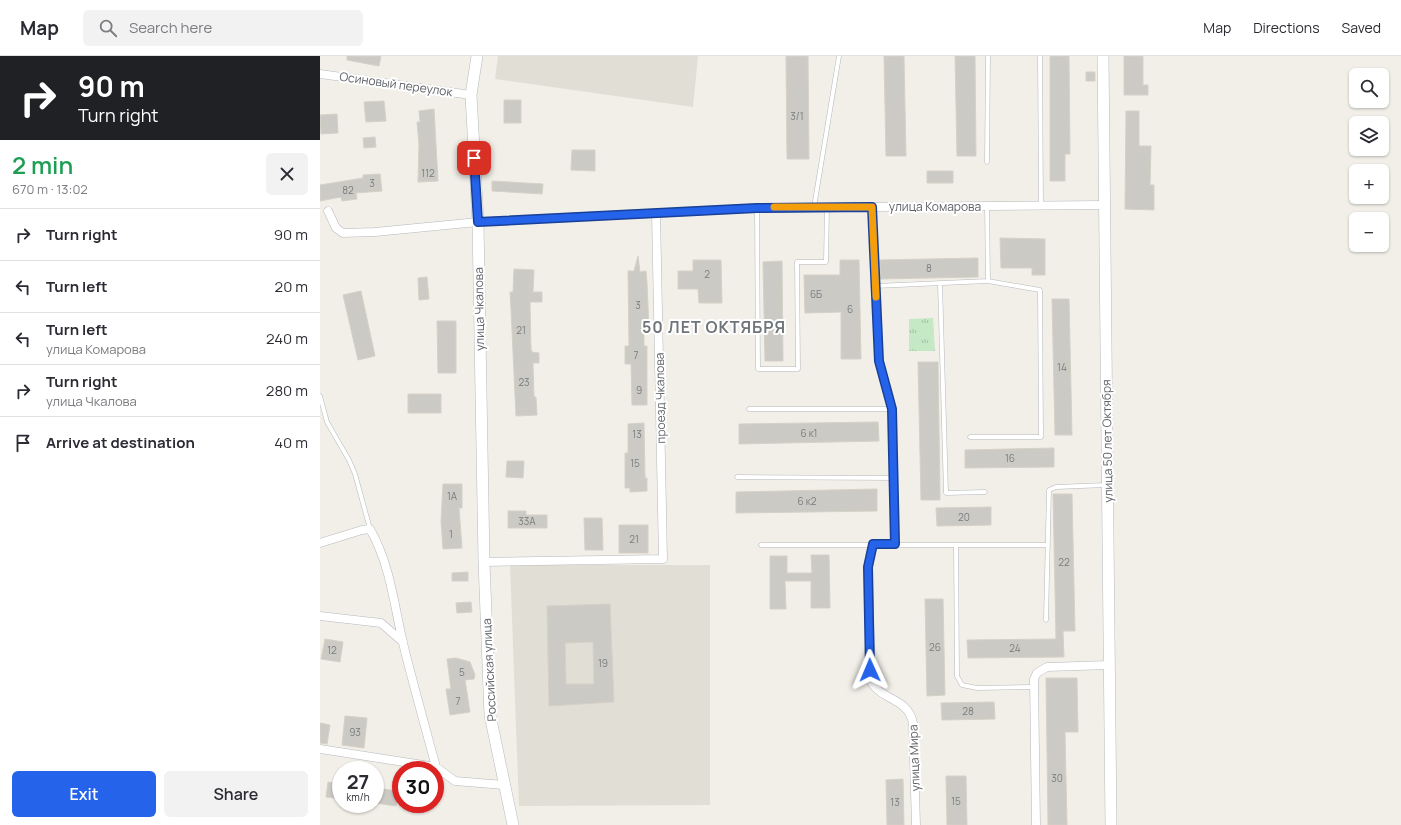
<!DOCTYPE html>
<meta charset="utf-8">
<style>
:root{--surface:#fff;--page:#f2f2f3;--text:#2b2b33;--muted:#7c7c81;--line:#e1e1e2;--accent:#2563eb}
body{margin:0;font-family:Manrope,sans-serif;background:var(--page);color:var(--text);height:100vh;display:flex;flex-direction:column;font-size:15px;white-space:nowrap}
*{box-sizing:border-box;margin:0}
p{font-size:13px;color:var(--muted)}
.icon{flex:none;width:22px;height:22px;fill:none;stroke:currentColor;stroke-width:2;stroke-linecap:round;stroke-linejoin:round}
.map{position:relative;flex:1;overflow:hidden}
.panel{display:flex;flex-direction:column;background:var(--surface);width:320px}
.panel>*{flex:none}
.banner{background:#202124;color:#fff;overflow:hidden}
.fabs{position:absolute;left:1029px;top:12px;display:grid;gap:8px}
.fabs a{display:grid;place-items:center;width:40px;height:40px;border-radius:6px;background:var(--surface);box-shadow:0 1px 3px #0004;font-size:20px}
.speed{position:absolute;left:12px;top:705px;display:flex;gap:8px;font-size:20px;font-weight:700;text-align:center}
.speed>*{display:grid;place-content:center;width:52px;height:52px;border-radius:50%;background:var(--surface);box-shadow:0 1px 3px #0004;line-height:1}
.speed small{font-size:10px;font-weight:400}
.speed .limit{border:6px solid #d22;background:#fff;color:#111}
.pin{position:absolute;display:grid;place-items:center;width:34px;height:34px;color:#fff;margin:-17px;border-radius:8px;box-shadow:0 2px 6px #0006}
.me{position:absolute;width:44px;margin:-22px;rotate:359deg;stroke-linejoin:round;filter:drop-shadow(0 0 3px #0008)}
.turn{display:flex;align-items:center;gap:14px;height:84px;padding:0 12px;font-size:18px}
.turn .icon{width:52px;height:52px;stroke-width:2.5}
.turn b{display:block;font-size:28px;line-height:34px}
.round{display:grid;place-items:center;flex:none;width:42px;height:42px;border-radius:6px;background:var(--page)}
.head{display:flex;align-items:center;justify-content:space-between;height:68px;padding:0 12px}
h1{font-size:24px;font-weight:600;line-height:30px;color:#1e9e55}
.primary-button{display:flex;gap:8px;margin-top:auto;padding:8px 12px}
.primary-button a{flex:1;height:46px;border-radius:6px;background:var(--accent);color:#fff;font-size:16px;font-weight:600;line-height:46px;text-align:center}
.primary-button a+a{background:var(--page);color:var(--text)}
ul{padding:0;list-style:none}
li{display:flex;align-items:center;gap:12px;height:52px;padding:0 12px;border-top:1px solid var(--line)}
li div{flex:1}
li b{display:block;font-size:15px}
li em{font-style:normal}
header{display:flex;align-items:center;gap:24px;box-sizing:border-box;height:56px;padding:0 20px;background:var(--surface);border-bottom:1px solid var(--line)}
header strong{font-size:19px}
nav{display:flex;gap:22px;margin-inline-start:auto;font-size:14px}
.search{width:280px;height:36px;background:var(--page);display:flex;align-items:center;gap:10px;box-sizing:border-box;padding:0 14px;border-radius:6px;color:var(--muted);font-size:15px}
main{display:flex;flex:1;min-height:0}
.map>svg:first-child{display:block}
.education{fill:#e1ded6}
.park{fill:url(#park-tufts)}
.building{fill:#cccac5;stroke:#d6d1c6;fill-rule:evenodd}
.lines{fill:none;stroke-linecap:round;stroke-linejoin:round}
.lane-casing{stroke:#b5b8bc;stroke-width:5}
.street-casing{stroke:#b5b8bc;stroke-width:9}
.secondary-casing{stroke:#b6babf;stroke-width:12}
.lane{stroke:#fff;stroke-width:4}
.street{stroke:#fff;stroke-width:8}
.secondary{stroke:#fff;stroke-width:11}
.route-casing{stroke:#184099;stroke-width:10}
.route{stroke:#2563eb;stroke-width:7}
.slow{stroke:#f59e0b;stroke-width:7}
.labels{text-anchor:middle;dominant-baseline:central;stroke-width:4;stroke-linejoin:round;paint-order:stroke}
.number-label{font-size:10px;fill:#7a7d7f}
.street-label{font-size:12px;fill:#5f6368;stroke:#fff}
.district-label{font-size:16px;font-weight:bold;letter-spacing:1px;fill:#70757a;stroke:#fff}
</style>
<header>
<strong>Map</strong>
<div class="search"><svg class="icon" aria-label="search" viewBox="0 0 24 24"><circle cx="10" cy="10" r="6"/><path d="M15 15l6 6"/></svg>Search here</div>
<nav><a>Map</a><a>Directions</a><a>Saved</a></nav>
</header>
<main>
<section class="panel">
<div class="banner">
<div class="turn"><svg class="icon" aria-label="right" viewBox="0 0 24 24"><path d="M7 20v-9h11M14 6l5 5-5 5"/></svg><div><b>90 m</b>Turn right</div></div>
</div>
<div class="head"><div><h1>2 min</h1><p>670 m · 13:02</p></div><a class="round"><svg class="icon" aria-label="close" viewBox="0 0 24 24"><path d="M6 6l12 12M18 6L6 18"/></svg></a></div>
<ul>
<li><svg class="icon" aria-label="right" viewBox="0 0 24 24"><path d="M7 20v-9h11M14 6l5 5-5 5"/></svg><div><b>Turn right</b></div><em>90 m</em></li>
<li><svg class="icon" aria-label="left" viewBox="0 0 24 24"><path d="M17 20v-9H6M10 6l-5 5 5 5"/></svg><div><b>Turn left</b></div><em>20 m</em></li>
<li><svg class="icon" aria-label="left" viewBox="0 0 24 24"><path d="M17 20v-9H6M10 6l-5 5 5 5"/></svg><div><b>Turn left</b><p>улица Комарова</p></div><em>240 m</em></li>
<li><svg class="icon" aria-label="right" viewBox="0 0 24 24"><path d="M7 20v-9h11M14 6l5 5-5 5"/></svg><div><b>Turn right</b><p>улица Чкалова</p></div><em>280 m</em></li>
<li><svg class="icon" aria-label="arrive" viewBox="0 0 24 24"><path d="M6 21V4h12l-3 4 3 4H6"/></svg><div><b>Arrive at destination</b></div><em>40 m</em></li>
</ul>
<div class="primary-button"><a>Exit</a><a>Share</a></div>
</section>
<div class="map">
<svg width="1081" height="769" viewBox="0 0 1081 769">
<defs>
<pattern id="park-tufts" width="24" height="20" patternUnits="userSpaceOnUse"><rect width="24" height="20" fill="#c5e8c5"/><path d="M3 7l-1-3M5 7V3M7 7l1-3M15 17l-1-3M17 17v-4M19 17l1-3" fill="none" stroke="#a3c0a4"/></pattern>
</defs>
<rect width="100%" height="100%" fill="#f1efe8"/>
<path class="education" d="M178,0H378L373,51L175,23Z
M190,509H390V749L199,750Z"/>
<path class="park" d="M613,262L615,295H589V263Z"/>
<path class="building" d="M27,0H61L59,10L27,4Z
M466,0H488L489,103H467Z
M564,0H584L586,100H566Z
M635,0H655L656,100H637Z
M730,0H749L750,98H745V125H730Z
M804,0H823V29H828V39H804Z
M766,16H775V25H766Z
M184,44H201V67H184Z
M64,45L66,65L46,66L44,46Z
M114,53L118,125L98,126L99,88L97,66H100L99,55Z
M806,55H819V90H831L830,129H834V154L805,153Z
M17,58L18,77L1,78L0,59Z
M55,81L56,91L44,92L43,82Z
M252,94H275V115L251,114Z
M607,115H633V127H607Z
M60,118L62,135L36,137L37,143L22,145L21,141L0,145V129L43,122V119Z
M172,125L223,128L222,138L172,135Z
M680,182L725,183V219H712V212H681Z
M318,200L320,216L326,215L327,227L329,274H324V290H327V349H312L311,308H305V290H309L308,215H314Z
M658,202V221L560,223V204Z
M373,204H401L402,247H379L378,233H358V215H373Z
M520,204H539L541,303H521V256L485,257L484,219H520Z
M462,205L463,305H445L443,206Z
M194,213L214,214L213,236H222V246H210L211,293L212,296L219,297V307H213L214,341H216L217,359L196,360L191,253L190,236H193Z
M107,221L109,243L99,244L98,222Z
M41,235L55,300L38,304L23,239Z
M732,243H749L752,379H735Z
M117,265H136V317H118Z
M598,306H618L620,444H601Z
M88,338H121V357H88Z
M558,366L559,385L419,388V368Z
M324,367L325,422H327V435L310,436V432H305V397H308V368Z
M734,392V411L645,412V394Z
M187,405H204L203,422L186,421Z
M123,428H142V452H139L142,492L123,493L121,465Z
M557,433V455L416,457V436Z
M733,438H752L755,575H743L744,601L648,602L647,584L736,583Z
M671,451V469L617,470L616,452Z
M188,455H206V459H227V472H188Z
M264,462H282L283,494H265Z
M299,469H328V497H299Z
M491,499H509L510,552H491V525H465L466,553H450V500H467V517H492Z
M148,516V525H132V517Z
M605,543H623L625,639L607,640Z
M151,546L152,556L137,557L136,547Z
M290,548L294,646L229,650L227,550ZM273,586L274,628H246L245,587Z
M5,583L23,586L20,606L1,603Z
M136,602L150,606L155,619L154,623L145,624L150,656L130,659L126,633H131L127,603Z
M726,622H757L758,676H745L747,769H728Z
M674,646L675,663L622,664L621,647Z
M25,660L47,662L44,692L22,689Z
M0,667L10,669L7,688L0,687Z
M626,720H646L647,769H627Z
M583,723L584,769H567L566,724Z
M8,726L21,728V743L6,741Z
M55,732L78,735V738L80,739L79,747L77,746L76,750L55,747Z"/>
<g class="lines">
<defs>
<path id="lane" d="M720,0L721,149
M667,106L668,0
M494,151L519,0
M552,151L559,305L572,353L575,487
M437,152L438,313H478L477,206H506L507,151
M620,227L626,437L665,436
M555,230L668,225
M0,340L7,366L29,404L35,418L50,473
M429,353H572
M650,381H721L720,234L668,225L667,150
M417,421L574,422
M441,489H728
M636,489L637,620L642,629L657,632L713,631
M726,564L729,434L736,431L786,429"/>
<path id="street" d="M0,18L151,39
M8,155L16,172L23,177L55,176L158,166L437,152L785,149
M0,487L42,474L50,473C70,508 74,548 83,587C93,628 105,670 116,711
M553,488L548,511L551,626C563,645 588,642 593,667L596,769
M164,506L343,503L336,157
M0,560L61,567L83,586
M0,693L116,711L135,725L184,729
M716,769L714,623L717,617L727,611L789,609"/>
<path id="secondary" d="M157,0L151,39L158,166L164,506L170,659L193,769
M783,0L791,769"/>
</defs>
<use href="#lane" class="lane-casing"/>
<use href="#street" class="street-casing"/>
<use href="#secondary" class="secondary-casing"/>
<use href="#lane" class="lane"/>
<use href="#street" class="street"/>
<use href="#secondary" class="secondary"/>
</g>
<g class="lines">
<defs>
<path id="route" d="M154,102L158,166L437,152L552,151L559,305L572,353L575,488H553L548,511L550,614"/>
</defs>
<use href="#route" class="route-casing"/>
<use href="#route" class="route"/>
<path class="slow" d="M454,151H552L556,241"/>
</g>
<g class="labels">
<g class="number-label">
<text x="477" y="60">3/1</text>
<text x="108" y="117">112</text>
<text x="52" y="127">3</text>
<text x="28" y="134">82</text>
<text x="609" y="212">8</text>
<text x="387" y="218">2</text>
<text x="496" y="238">6Б</text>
<text x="318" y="249">3</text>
<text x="530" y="253">6</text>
<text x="201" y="274">21</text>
<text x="316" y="299">7</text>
<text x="742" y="311">14</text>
<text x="204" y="326">23</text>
<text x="319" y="334">9</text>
<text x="489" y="377">6 к1</text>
<text x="317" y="378">13</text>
<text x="690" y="402">16</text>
<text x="315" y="407">15</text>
<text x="132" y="440">1А</text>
<text x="487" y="445">6 к2</text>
<text x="644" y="461">20</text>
<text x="207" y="465">33А</text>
<text x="131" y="478">1</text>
<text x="314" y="483">21</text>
<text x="744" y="506">22</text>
<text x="615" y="591">26</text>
<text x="695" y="592">24</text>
<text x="12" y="594">12</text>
<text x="283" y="607">19</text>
<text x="142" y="616">5</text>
<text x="138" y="645">7</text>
<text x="648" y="655">28</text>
<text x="35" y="676">93</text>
<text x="737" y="722">30</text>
<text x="636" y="745">15</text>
<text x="575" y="746">13</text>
</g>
<g class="street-label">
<text transform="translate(76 28) rotate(8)">Осиновый переулок</text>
<text x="615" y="150">улица Комарова</text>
<text transform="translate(159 253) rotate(-91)">улица Чкалова</text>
<text transform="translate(340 342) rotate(-91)">проезд Чкалова</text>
<text transform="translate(787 385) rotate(-91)">улица 50 лет Октября</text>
<text transform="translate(169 614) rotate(-93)">Российская улица</text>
<text transform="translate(594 702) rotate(-92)">улица Мира</text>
</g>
<g class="district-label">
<text x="394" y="271">50 ЛЕТ ОКТЯБРЯ</text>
</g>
</g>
</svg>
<div class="fabs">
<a><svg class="icon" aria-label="search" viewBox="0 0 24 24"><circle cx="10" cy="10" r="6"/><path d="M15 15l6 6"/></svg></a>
<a><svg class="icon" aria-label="layers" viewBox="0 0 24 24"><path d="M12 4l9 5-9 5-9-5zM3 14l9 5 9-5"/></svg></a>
<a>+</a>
<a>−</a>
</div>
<div class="speed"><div>27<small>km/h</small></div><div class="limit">30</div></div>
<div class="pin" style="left:154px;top:102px;background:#d93025"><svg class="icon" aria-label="arrive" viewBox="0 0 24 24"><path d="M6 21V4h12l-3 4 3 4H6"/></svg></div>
<svg class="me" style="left:550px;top:614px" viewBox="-20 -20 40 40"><path d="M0-17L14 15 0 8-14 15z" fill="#2563eb" stroke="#fff" stroke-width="4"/></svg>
</div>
</main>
